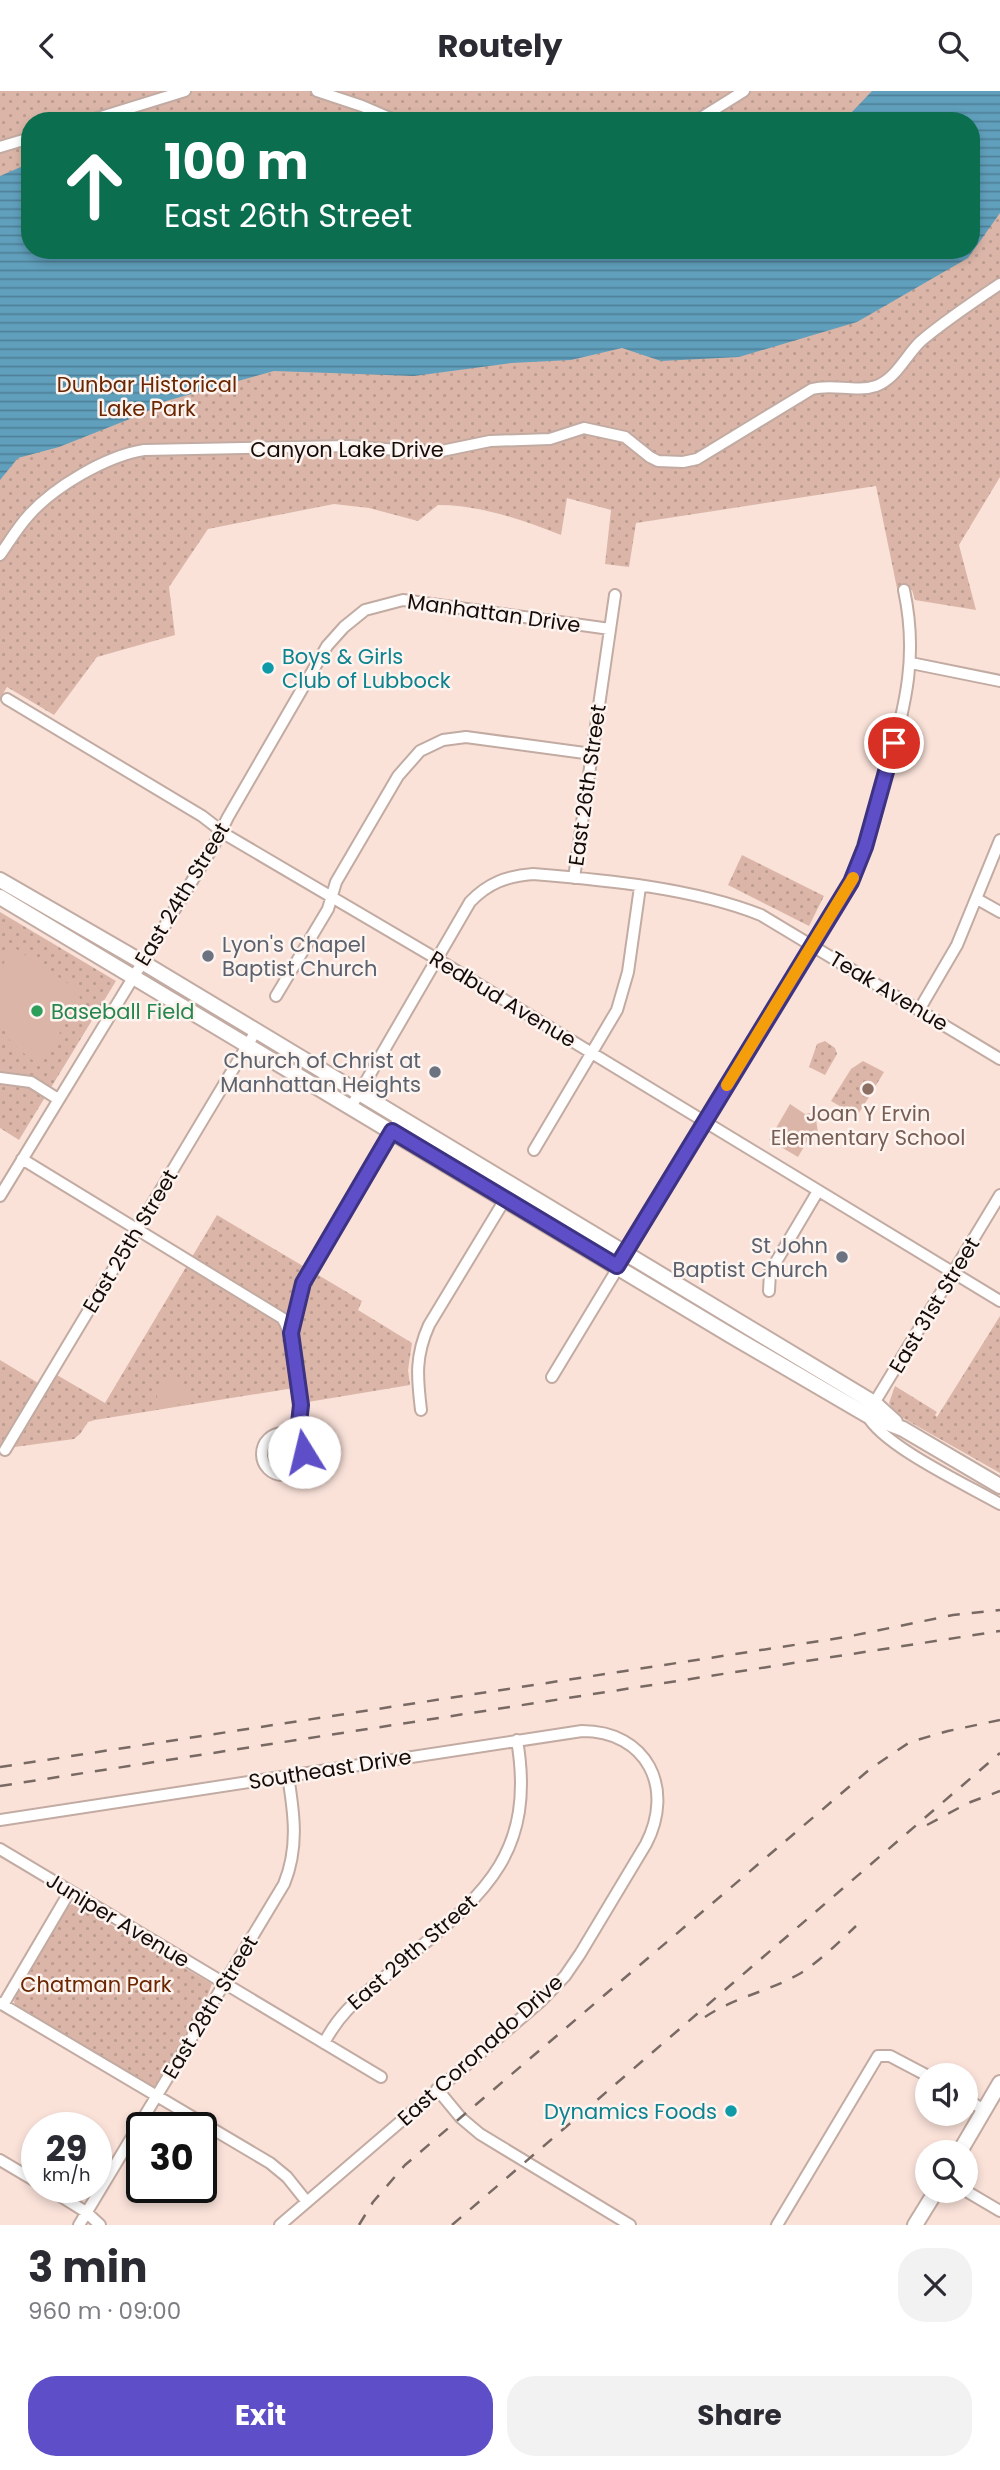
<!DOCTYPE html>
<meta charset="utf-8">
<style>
:root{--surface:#fff;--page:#f2f2f3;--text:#2b2b33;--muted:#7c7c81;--accent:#5e4fc8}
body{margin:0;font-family:Poppins,sans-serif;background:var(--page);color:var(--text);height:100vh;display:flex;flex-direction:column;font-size:26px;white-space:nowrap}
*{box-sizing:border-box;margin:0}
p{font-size:23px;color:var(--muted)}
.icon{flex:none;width:38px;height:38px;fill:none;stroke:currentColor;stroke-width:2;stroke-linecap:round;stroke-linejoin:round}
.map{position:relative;height:2134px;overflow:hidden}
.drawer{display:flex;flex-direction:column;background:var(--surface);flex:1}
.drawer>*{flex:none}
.banner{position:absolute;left:21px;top:21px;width:959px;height:147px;border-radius:28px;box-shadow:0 4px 10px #0003;background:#0b6e4f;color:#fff;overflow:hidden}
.tools{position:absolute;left:915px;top:1972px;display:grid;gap:14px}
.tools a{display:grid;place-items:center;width:63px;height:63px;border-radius:50%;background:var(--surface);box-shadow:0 4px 10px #0003;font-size:35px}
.speed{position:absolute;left:21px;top:2021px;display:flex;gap:14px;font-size:35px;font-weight:700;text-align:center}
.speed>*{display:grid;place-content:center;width:91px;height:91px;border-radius:50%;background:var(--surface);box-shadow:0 4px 10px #0003;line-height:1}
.speed small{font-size:18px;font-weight:400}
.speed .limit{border:4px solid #111;border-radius:10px;background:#fff;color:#111}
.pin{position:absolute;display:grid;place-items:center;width:60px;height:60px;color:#fff;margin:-30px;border:4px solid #fff;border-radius:50%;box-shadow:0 2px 7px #0007}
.me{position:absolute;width:77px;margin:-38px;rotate:351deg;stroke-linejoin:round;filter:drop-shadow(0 0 5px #0008)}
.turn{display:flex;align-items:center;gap:24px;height:147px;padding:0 28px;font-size:32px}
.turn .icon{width:91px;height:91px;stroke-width:2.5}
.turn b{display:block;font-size:49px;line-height:60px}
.round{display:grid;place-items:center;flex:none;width:74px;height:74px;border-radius:28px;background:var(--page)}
.head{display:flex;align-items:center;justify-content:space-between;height:119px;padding:0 28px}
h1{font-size:42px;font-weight:700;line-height:52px}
.button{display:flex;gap:14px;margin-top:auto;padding:14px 28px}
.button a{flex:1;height:80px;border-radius:28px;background:var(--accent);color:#fff;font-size:28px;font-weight:700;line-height:80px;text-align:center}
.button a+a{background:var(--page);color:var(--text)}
header{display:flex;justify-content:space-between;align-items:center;height:91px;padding:0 28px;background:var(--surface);font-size:32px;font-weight:700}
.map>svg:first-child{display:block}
.green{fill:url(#green-dots);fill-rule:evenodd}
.pitch{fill:#dbb6a8}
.water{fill:url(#water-rules)}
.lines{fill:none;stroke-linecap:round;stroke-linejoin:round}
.minor-casing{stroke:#c2aba2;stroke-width:14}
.major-casing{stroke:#c2aba2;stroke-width:18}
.minor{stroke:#fff;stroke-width:10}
.major{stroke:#fff;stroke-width:14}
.rail{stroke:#786963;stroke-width:2.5;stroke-dasharray:12 12;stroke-linecap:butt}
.route-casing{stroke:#3d3382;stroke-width:18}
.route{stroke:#5e4fc8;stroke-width:12}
.slow{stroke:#f59e0b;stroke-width:12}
.culture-dot{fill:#0f9aa8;stroke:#fdf3ef;stroke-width:2.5}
.worship-dot{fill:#6b7280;stroke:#fdf3ef;stroke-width:2.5}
.leisure-dot{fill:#2e9e5b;stroke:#fdf3ef;stroke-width:2.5}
.education-dot{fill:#8d6e63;stroke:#fdf3ef;stroke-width:2.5}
.labels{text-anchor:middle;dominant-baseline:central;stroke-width:5;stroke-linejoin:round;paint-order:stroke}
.park-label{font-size:21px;fill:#6b2601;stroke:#fdf3ef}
.street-label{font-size:21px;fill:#140c09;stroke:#fdf3ef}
.culture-label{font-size:21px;fill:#0d838f;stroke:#fdf3ef;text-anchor:start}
.worship-label{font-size:21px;fill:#5b616d;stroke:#fdf3ef;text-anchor:end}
.leisure-label{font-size:21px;fill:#27864d;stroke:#fdf3ef;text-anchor:start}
.education-label{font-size:21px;fill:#785e54;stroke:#fdf3ef}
</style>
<header><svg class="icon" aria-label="back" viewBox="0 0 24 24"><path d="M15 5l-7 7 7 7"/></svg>Routely<svg class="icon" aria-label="search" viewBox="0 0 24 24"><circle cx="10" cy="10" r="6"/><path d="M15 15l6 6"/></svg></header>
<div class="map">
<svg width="1000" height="2134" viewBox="0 0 1000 2134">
<defs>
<pattern id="green-dots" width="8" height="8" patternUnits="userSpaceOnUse" patternTransform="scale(1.75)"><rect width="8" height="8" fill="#dbb6a8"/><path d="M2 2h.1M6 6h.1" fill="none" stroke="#bb9b8f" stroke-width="1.8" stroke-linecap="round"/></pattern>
<pattern id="water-rules" width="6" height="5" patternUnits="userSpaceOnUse" patternTransform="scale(1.75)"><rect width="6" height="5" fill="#61a0bd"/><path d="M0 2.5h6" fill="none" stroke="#4f8198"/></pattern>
</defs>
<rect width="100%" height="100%" fill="#fae2d9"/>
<path class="green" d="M0,0H1000V386L959,454L976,519L915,509L912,499L898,502L876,395L636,432L629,476L605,473L611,419L567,407L561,444C522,429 481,414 438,414L418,430L369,417L334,413L208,438L169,496L175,544L97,566L54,624L7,596L0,608ZM30,30H971V159H30Z
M742,764L824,805L809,835L728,794Z
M0,821L116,890L19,1049L0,1037Z
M825,950L835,957L837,963L825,984L809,976L817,953Z
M863,970L884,981L872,1001L870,1000L867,1004L869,1006L857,1025L831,1010L851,978Z
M217,1124L362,1210L358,1219L412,1252L408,1279L410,1294L308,1311L306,1295L95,1329L88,1331L80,1343L74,1348L0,1358V1269L48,1298L57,1284L105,1312Z
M1000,1225V1382L894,1322L889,1312L895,1295L937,1321L935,1324L937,1326Z
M74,1812L212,1893L204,1914L154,1996L18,1917L14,1911L15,1905L68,1815Z"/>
<path class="pitch" d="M13,856L78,899L80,908L40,975L12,953L0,931V879Z
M790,1013L805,1023L815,1021L818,1042L809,1047L798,1066L769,1049Z
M172,1288C185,1291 191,1299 186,1312L159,1317L157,1306L159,1296Z"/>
<path class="water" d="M872,0H1000V122L968,167L857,231L739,266L661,270L622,257L571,269L511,272L414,285L274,280L159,312L145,322L59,356L18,367L0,389V85L30,72V159H971V30H834L851,22Z"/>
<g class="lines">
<defs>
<path id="minor" d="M317,0L362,15L397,30
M88,30L185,0
M696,30L744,0
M0,56L30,47
M0,464C9,451 18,436 29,424C54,396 106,365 144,359L350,355L432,362L490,350L550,348L584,337L625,346L650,366L658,370L683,371L697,368L812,298C833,292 855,302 876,295C896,288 906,264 921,250C946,229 973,211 1000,193
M911,572L1000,590
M7,608L202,725L228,745L437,868L1000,1210
M574,787L615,504
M977,808L1000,821
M276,905L328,818L336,791L398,685L420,660L443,649L466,646L592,663
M919,919L957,854L1000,749
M0,987L31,991L58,1008
M351,1016L470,811C488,792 507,785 533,783C606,789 693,797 761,824L1000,968
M534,1059L617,919L628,881L640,796
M22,1068L282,1227C293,1242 304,1305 301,1324C300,1331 296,1338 293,1344
M1000,1104L867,1324C883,1355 967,1394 1000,1413
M0,1105L214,754L228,726L327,555L344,536L365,519L403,509L610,538
M769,1200L770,1181L818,1100
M291,1242L307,1182L400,1027
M552,1286L851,791C866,756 876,720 886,684C904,617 919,569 904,499
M421,1319C417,1286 415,1265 429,1234L513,1095
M262 1363a21 21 0 1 1 42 0a21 21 0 1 1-42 0Z
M5,1359L256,940
M0,1729L582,1640C647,1640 675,1697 646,1753L580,1863L565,1885L541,1910L280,2134
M0,1758L381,1986
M0,1912L270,2072L287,2086L307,2111
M3,1914L70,1800
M324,1952C340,1922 356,1910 381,1889C467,1814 539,1778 517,1649
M437,1998L461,2027L480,2043L630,2134
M966,2008L984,2019
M0,2069L37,2091
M46,2096L86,2121L100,2134
M966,2100L1000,2120
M79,2134L284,1793C299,1757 294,1722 288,1685
M777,2134L878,1965H890L928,1985"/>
<path id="major" d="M0,789L142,871L874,1312L895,1331
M0,806L730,1244L867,1324L903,1338L1000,1395
M959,2062L1000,1992
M915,2134L936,2100"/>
</defs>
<use href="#minor" class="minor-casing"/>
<use href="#major" class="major-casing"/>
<use href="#minor" class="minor"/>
<use href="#major" class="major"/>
<path class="rail" d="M0,1676L846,1546L953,1524L1000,1519
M0,1695L1000,1540
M927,1734L968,1712L1000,1700
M705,1926C735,1906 770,1900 801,1882C821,1869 838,1852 856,1835
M359,2134L373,2111L405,2074L870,1678L910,1651L948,1640L1000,1629
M452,2134L1000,1662"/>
</g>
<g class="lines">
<defs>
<path id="route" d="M304,1361L300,1350L293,1344L299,1332L301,1314L291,1242L303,1192L392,1040L617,1175L851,791L865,756L894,652"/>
</defs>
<use href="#route" class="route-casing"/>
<use href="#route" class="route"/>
<path class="slow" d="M727,994L853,787"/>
</g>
<g class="culture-dot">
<circle cx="268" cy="577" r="7"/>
<circle cx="731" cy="2020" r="7"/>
</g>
<g class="worship-dot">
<circle cx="208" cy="865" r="7"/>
<circle cx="435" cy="981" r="7"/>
<circle cx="842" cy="1166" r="7"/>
</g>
<circle class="leisure-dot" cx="37" cy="920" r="7"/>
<circle class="education-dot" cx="868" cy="998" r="7"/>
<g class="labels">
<g class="park-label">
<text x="147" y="293">Dunbar Historical<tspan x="147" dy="24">Lake Park</tspan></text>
<text x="96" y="1893">Chatman Park</text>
</g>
<g class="street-label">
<text x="347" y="358">Canyon Lake Drive</text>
<text transform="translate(494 522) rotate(8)">Manhattan Drive</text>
<text transform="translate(587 694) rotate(-82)">East 26th Street</text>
<text transform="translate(182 803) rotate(-59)">East 24th Street</text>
<text transform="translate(889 900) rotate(31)">Teak Avenue</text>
<text transform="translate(503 908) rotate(31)">Redbud Avenue</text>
<text transform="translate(130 1150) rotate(-59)">East 25th Street</text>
<text transform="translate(934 1214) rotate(-59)">East 31st Street</text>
<text transform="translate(330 1678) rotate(-9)">Southeast Drive</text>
<text transform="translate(118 1829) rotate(31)">Juniper Avenue</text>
<text transform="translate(412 1861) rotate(-41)">East 29th Street</text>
<text transform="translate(210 1916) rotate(-59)">East 28th Street</text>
<text transform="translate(480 1959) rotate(-42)">East Coronado Drive</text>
</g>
<g class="culture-label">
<text x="282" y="565">Boys &amp; Girls<tspan x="282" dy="24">Club of Lubbock</tspan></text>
<text x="717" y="2020" text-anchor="end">Dynamics Foods</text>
</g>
<g class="worship-label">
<text x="222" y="853" text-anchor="start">Lyon's Chapel<tspan x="222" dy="24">Baptist Church</tspan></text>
<text x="421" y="969">Church of Christ at<tspan x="421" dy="24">Manhattan Heights</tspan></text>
<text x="828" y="1154">St John<tspan x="828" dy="24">Baptist Church</tspan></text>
</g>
<g class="leisure-label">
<text x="51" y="920">Baseball Field</text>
</g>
<g class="education-label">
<text x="868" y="1022">Joan Y Ervin<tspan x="868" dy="24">Elementary School</tspan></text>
</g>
</g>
</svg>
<div class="tools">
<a><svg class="icon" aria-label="sound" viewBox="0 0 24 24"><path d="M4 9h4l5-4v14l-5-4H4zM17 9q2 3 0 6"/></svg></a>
<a><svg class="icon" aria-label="search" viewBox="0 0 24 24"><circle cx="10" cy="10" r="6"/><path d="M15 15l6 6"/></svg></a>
</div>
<div class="speed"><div>29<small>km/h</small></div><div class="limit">30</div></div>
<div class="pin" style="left:894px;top:652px;background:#d93025"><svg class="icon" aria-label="arrive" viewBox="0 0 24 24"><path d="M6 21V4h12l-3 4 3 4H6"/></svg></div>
<svg class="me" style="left:304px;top:1361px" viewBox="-20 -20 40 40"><circle r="19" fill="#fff"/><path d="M0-13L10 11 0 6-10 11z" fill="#5e4fc8"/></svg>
<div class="banner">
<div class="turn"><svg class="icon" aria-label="ahead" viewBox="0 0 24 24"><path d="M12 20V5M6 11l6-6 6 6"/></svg><div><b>100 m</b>East 26th Street</div></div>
</div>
</div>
<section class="drawer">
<div class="head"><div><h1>3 min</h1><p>960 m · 09:00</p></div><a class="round"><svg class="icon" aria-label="close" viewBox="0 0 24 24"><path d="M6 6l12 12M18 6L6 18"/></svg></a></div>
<div class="button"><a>Exit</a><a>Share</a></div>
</section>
